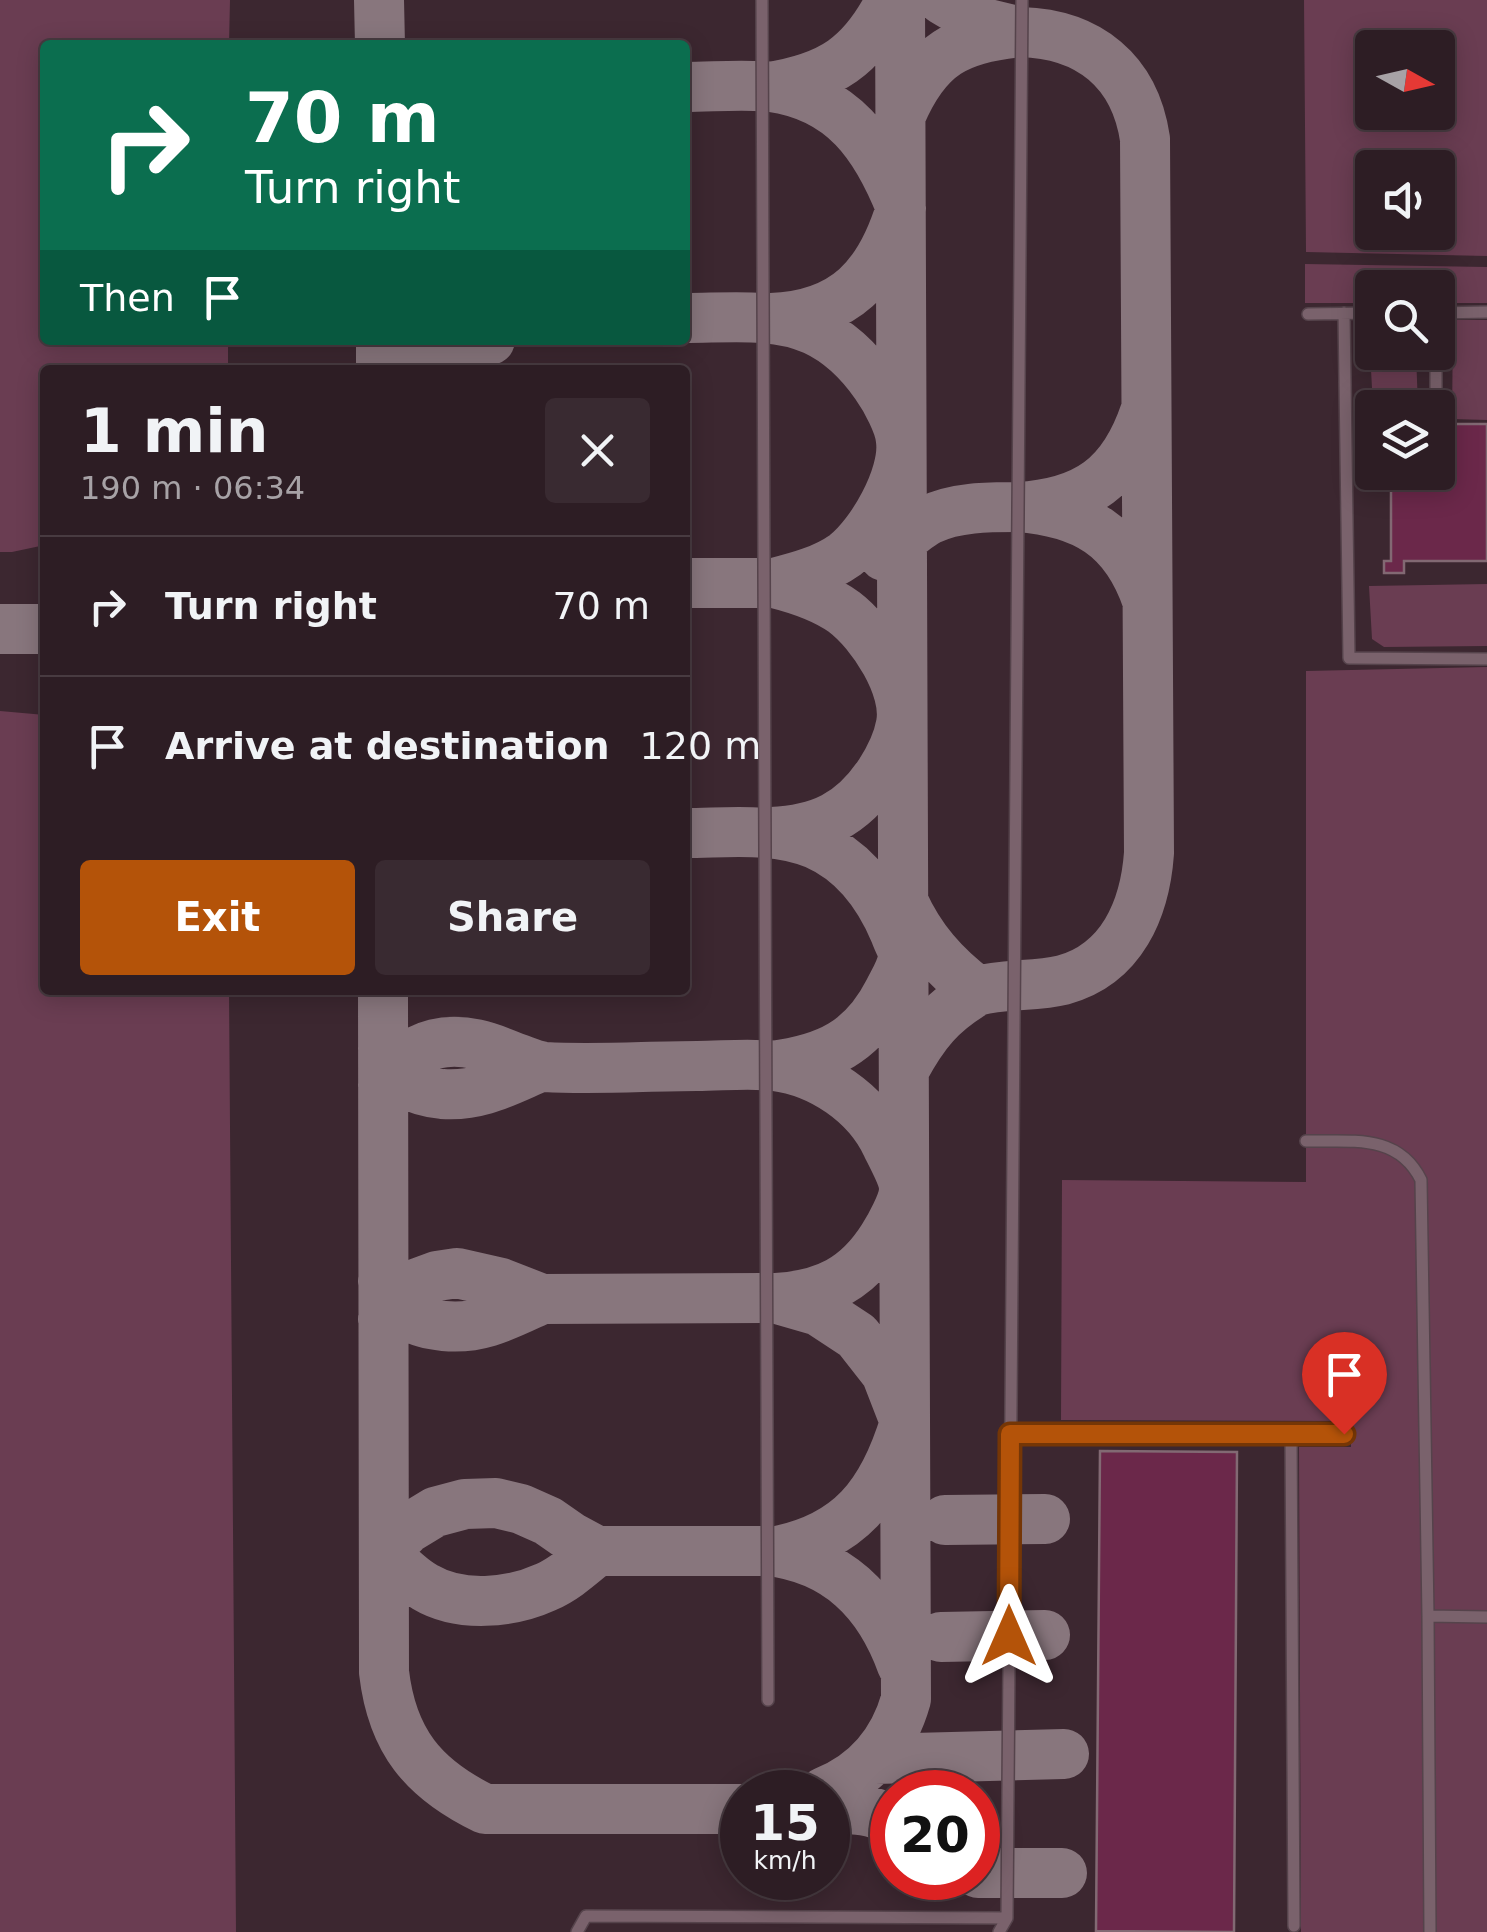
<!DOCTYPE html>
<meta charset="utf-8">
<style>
:root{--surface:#2d1d24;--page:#392a31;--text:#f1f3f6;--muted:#a7a2a6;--line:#483b41;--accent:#b45309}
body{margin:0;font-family:"DejaVu Sans",sans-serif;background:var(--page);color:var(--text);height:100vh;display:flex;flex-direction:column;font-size:38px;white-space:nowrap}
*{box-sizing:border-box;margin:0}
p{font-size:32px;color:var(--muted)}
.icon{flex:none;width:55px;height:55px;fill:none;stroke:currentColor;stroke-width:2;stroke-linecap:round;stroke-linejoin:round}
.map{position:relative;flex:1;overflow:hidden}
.side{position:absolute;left:40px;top:365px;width:650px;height:630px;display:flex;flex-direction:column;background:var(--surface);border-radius:10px;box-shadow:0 5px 25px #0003,0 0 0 2px var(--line)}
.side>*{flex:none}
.hud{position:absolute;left:40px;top:40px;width:650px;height:305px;border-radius:10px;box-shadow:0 5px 25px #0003,0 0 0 2px var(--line);background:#0b6e4f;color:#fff;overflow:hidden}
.needle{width:65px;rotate:98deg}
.buttons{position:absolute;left:1355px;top:30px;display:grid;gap:20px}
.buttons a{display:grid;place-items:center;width:100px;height:100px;border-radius:10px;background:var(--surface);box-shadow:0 5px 25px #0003,0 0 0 2px var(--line);font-size:50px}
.speed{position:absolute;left:720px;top:1770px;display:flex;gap:20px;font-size:50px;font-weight:700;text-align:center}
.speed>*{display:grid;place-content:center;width:130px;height:130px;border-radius:50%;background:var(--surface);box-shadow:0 5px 25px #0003,0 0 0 2px var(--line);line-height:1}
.speed small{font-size:25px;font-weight:400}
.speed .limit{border:15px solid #d22;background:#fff;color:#111}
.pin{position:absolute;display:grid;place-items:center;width:85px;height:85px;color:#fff;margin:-102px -42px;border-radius:50% 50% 50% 0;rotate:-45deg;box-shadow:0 0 10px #0007}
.pin .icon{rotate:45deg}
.me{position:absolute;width:110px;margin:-55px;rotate:0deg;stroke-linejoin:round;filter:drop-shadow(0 0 8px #0008)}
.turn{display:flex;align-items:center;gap:35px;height:210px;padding:0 40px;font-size:45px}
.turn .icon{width:130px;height:130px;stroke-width:2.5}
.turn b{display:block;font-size:70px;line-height:85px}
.then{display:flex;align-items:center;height:95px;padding:0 40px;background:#0003;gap:20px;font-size:38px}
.round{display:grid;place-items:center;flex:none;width:105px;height:105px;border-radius:10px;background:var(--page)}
.overview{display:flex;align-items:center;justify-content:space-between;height:170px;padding:0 40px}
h1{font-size:60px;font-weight:700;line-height:75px}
.cta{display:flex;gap:20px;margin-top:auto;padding:20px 40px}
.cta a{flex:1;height:115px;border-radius:10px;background:var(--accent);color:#fff;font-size:40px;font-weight:700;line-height:115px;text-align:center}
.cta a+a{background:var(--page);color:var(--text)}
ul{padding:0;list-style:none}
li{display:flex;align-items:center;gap:30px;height:140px;padding:0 40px;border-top:2px solid var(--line)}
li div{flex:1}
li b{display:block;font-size:38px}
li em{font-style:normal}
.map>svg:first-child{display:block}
.grass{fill:#6a3d52;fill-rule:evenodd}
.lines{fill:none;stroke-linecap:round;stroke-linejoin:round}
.taxiway{stroke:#88767d;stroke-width:50}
.building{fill:#6b284a;stroke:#826973;stroke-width:2.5}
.service-casing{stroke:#55434b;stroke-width:14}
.service{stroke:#7a626c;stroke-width:11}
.route-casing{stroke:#753606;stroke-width:25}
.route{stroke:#b45309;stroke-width:18}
</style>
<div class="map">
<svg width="1487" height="1932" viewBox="0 0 1487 1932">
<rect width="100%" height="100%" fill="#3c2730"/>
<path class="grass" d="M0,0H230L229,45H45V340H228V370H45V545L12,552H0Z
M1304,0H1487V256L1306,252ZM1372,48H1438V112H1372ZM1372,168H1438V232H1372Z
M1305,264L1487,267V303H1438V288H1372V303H1305Z
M1453,320H1487V420L1452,419Z
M1372,325V352L1416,353L1418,407H1373L1369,332Z
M1487,584V646L1384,647L1372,639L1369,586Z
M1487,667V1932H1301L1299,1447H1351V1421L1061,1420L1062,1180L1306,1182V671Z
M0,711L45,715V990H229L236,1932H0Z"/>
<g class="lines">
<path class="taxiway" d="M379,0L380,45
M685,87C713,87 743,84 771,87C843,97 876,145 901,208C880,277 845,315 771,318
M769,87C831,77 862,57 891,0
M901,115C927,54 958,38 1021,32L980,22L943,0
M685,318C728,318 774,312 814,330C840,342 860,362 876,385C886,399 900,425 901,441C905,476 872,534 845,555C824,570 798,577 774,583
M381,340V370
M416,340C441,348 465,348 490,340
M1145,412C1123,477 1086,503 1018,507C1084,512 1125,536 1147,600
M884,556C898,544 912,529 929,520C955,507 989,507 1018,507
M685,583H805
M0,629H45
M771,832C820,830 852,815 880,773C889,759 898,741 901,724C908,688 872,633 844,612C823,597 798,589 774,583
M685,833C728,833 774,827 815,844C854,861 879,895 895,933C897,940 903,949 903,955C903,967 894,981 889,991C863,1042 827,1059 772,1066
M903,901C920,939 944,966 977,991C941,1012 924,1033 904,1070
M383,990L384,1672C392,1741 423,1779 485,1809H742
M977,991C1006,983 1035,987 1063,980C1122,964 1145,909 1149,853L1145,139C1135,71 1089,34 1021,32
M383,1048C390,1061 398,1077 412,1086C420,1091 433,1093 442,1094C480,1097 507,1081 540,1067
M383,1085C397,1065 411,1050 435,1044C463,1037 490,1047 516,1058C525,1061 535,1066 545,1067C595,1070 647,1066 697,1066C722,1066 749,1063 774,1066C821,1072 867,1103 887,1146C892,1156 904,1178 904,1189C904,1202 890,1227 883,1238C857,1279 825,1295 776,1298
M383,1281C391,1293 400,1310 413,1318C421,1323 434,1325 444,1326C481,1330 509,1314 542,1299
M383,1319L398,1298L418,1283L437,1276L457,1273L501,1283L542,1299L774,1298L819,1311L857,1336L886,1373L905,1422C883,1494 850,1538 772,1552
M945,1520L1045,1519
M597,1551C581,1564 565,1579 546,1587C511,1603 460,1608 425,1587C409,1578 397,1565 384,1552L407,1529L435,1512L465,1504L496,1503L521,1509L548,1521L571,1537L597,1551H768C837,1559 879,1601 902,1665
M941,1637L1045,1635
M875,1759L1064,1754
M824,1792C867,1775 894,1742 906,1699L900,0
M828,1809C852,1809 872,1808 892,1821
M978,1873H1062"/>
</g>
<path class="building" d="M1438,424H1487V561H1404V573H1384V561H1391V472H1438Z
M1100,1451L1237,1452L1234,1932L1096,1931Z"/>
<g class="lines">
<defs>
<path id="service" d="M762,0L768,1700
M1344,313L1349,658L1487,659
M1438,313L1487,312
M1308,314L1372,313
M1436,352V408
M1306,1141C1351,1142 1398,1133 1421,1180L1428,1616L1430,1932
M1011,1434H1344
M1291,1434L1294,1926
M1428,1616L1487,1617
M577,1932L586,1916L1007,1918
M999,1932L1007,1918L1022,0"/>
</defs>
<use href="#service" class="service-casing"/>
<use href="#service" class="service"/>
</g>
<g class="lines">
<defs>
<path id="route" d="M1009,1636L1010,1434H1344"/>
</defs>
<use href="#route" class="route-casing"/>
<use href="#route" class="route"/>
</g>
</svg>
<div class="buttons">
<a><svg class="needle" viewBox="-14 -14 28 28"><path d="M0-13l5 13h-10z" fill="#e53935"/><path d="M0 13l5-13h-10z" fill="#a7a2a6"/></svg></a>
<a><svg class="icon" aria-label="sound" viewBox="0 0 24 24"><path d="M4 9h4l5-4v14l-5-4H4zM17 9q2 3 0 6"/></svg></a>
<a><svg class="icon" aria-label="search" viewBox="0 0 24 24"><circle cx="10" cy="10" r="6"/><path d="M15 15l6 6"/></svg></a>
<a><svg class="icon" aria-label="layers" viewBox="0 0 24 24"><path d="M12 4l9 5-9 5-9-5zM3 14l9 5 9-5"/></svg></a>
</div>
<div class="speed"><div>15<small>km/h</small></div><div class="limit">20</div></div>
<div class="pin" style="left:1344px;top:1434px;background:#d93025"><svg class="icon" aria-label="arrive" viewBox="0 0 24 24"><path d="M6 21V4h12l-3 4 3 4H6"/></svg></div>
<svg class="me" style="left:1009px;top:1636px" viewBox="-20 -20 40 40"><path d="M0-17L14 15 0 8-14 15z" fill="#b45309" stroke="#fff" stroke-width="4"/></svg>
<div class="hud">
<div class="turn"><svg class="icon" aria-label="right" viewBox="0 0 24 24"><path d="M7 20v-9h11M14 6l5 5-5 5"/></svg><div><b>70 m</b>Turn right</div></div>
<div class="then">Then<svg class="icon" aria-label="arrive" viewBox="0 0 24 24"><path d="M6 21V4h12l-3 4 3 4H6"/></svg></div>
</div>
<section class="side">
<div class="overview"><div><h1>1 min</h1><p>190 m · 06:34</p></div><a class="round"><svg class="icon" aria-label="close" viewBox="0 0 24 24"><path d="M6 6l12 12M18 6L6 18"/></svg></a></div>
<ul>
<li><svg class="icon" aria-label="right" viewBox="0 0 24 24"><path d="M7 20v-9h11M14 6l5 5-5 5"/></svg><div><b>Turn right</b></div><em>70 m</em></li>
<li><svg class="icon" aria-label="arrive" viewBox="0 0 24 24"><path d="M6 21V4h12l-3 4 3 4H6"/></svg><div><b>Arrive at destination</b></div><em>120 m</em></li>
</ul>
<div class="cta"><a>Exit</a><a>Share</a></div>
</section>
</div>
